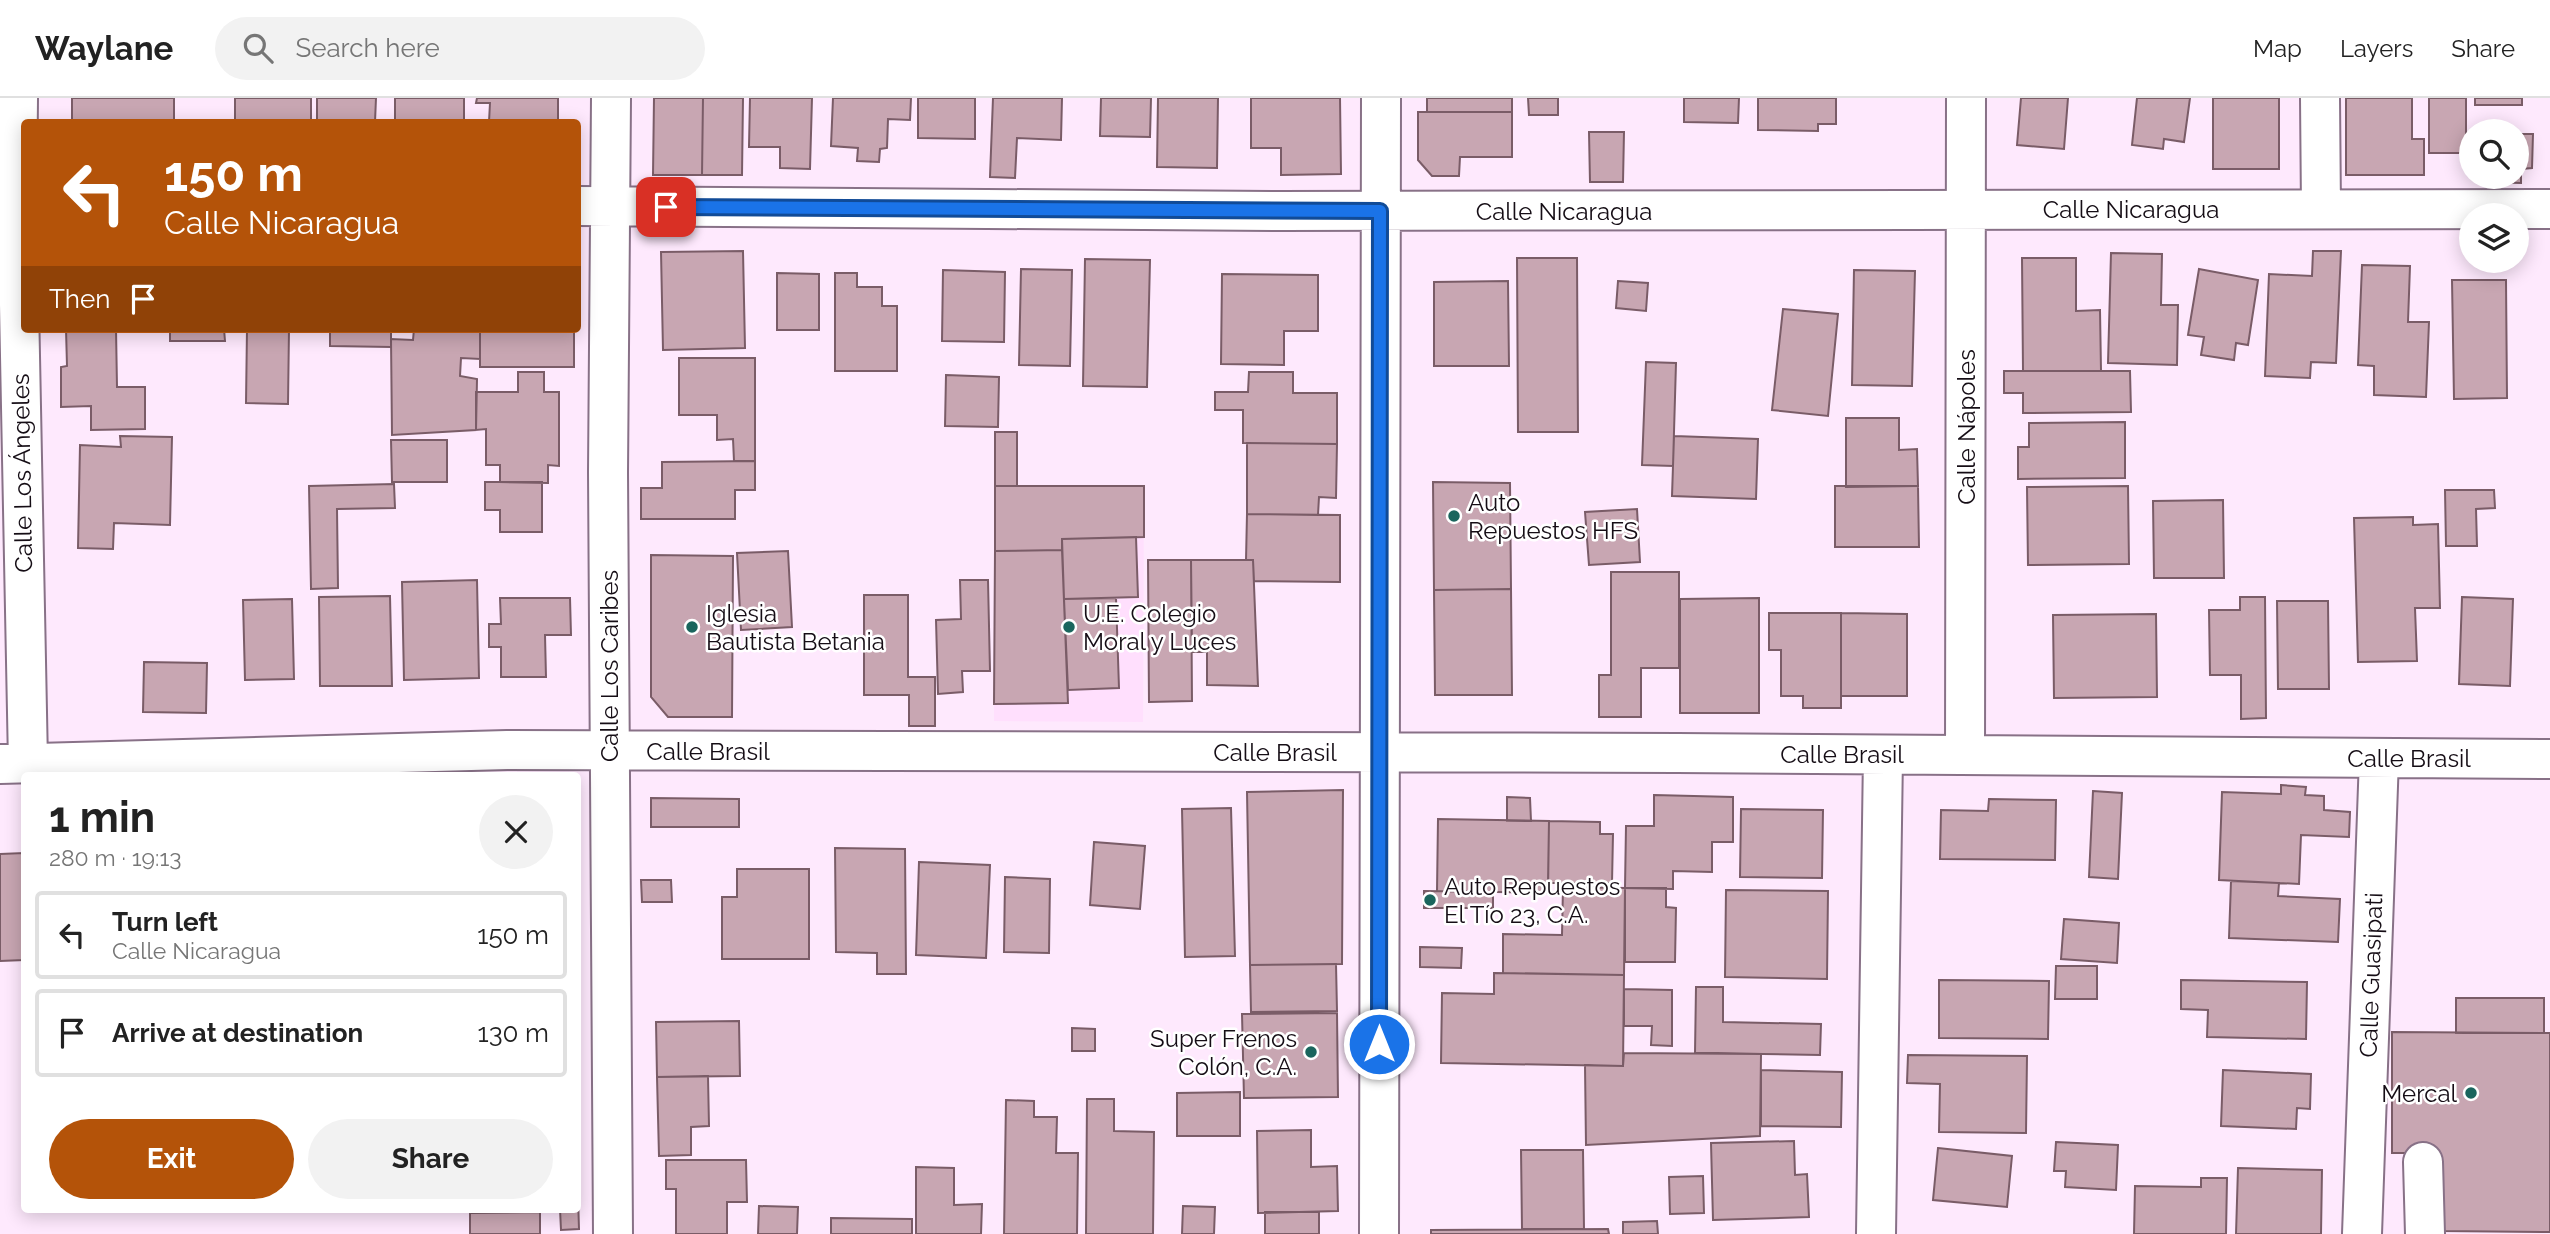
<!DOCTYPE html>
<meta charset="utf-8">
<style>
:root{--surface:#fff;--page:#f2f2f2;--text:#222;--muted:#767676;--line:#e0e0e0;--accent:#b45309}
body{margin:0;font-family:Raleway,sans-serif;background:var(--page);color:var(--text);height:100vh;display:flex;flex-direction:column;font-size:26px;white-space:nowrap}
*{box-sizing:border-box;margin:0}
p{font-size:23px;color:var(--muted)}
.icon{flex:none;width:38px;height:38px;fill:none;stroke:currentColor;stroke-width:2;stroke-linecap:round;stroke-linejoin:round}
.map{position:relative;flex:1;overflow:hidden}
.details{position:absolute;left:21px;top:674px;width:560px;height:441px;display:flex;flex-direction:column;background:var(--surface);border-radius:7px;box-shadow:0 4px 18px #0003}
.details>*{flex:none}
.top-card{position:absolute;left:21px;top:21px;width:560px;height:214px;border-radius:7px;box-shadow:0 4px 18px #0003;background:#b45309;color:#fff;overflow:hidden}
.controls{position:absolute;left:2459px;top:21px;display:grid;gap:14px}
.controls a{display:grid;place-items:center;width:70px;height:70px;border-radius:50%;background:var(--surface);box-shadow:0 4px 18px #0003;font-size:35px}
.pin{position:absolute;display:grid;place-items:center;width:60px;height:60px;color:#fff;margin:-30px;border-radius:14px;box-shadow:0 4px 10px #0006}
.me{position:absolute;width:77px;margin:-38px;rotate:0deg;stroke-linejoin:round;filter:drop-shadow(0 0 5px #0008)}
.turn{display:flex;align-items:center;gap:24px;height:147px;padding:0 28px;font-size:32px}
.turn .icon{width:91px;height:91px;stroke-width:2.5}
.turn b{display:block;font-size:49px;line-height:60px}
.then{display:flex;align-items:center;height:66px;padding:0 28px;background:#0003;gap:14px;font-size:26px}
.round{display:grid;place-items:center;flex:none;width:74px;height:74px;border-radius:37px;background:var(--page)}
.overview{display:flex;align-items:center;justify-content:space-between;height:119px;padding:0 28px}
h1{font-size:42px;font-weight:700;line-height:52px}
.cta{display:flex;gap:14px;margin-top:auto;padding:14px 28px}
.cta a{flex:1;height:80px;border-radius:42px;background:var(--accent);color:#fff;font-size:28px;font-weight:700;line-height:80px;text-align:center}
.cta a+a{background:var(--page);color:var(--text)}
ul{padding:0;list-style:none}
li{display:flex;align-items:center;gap:21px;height:88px;margin:0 14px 10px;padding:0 14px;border:4px solid var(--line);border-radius:7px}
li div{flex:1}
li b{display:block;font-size:26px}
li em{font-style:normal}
header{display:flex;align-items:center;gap:42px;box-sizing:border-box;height:98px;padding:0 35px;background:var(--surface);border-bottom:2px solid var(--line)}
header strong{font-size:33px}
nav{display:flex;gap:38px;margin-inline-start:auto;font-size:24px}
.search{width:490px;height:63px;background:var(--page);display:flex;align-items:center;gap:18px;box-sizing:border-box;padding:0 24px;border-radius:38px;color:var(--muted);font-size:26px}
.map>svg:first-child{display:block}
.built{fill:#ffdffd}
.building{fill:#c8a6b2;stroke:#7a5c67;stroke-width:2}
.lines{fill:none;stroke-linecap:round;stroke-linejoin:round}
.minor-casing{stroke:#887187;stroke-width:42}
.minor{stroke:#fff;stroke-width:38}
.route-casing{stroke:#114b97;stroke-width:18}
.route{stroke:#1a73e8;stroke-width:12}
.poi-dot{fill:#1a655d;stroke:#fff;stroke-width:2.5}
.labels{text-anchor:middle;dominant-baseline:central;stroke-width:5;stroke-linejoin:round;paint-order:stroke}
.street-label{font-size:24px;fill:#150d15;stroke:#fff}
.poi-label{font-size:24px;fill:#150d15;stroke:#fff;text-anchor:start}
</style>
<header>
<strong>Waylane</strong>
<div class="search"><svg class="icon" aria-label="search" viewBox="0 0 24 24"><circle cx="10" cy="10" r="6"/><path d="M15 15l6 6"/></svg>Search here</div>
<nav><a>Map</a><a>Layers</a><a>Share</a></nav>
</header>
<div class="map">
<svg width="2550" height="1136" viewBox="0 0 2550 1136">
<rect width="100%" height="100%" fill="#fee9fd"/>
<path class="built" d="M995,388H1144L1143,624L994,623Z"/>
<path class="building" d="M72,0H174V24H72Z
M235,0H311V24H235Z
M317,0H376L375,24H317Z
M395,0H464V24H395Z
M477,0H558V24H489L490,5H476Z
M654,0H703L702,77H653Z
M703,0H743L742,77H702Z
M750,0H812L810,71L780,70V49H749Z
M833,0H911L910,22L888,21L887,50L880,51L879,64L857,63L858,50L831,48Z
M918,0H975V41L918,40Z
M993,0H1062L1061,42L1017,40L1015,80L990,79Z
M1101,0H1151L1150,39L1100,38Z
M1158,0H1218L1217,70L1157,69Z
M1251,0H1340L1341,76L1281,77V50H1251Z
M1427,0H1512V14H1427Z
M1528,0H1558V17H1529Z
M1684,0H1739L1738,25L1684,24Z
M1758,0H1836V26H1818V33L1758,32Z
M2021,0H2068L2064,51L2017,47Z
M2137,0H2190L2184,44L2164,41L2163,51L2132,47Z
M2213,0H2279V71H2213Z
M2346,0H2412V41H2424V77H2346Z
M2429,0H2466V55H2429Z
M2475,0H2522V7H2475Z
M1418,14H1512V59H1460L1459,78H1432L1418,62Z
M1589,34H1624L1623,84H1590Z
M2516,36H2533L2532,70L2521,71V85L2478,84V79H2516Z
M743,153L745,250L663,252L661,154Z
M2313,153H2341L2336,265L2311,264L2310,280L2265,278L2269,176L2312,178Z
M2111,155L2162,156L2161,207H2178L2177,267L2108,265Z
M1517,160H1577L1578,334H1518Z
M2022,160H2076V213L2100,212L2101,273H2023Z
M1085,161L1150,162L1147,289L1083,288Z
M2362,167L2410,168L2408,224H2429L2426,299L2374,297V268L2358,267Z
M1021,171L1072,172L1070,268L1019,267Z
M2199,171L2258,182L2248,247L2236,245L2234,262L2201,257L2204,239L2188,237Z
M943,172L1005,174L1004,244L942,243Z
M1854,172L1915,173L1912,288L1852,287Z
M777,175L819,176V232H777Z
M835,175H857V189H882V208H897V273H835Z
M1222,176L1318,177V233H1284V267L1221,266Z
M2452,182H2506L2507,300L2454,301Z
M1508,183L1509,268H1434V184Z
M1618,183L1648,185L1646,213L1616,210Z
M1783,211L1838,216L1828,318L1772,312Z
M66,231H116L117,289H145V331L91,332V308L61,309V269L67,268Z
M170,231H224L225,243H170Z
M247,231H289L288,306L246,305Z
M330,231H391V249L330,248Z
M414,231H480V261L461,260L460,278L477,281L476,332L392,337L391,241L413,242Z
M480,231H574V269H480Z
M679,260H755V363H734L733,341L717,342V317H679Z
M1646,264L1676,265L1673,368L1642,367Z
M2004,273H2130L2131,314L2023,315V295H2004Z
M518,274H544V294H559V368L548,367V385L500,384V367H486V331L476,332V294H518Z
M1249,274H1293V295H1337V346L1243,345V312H1215V294H1248Z
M946,277L999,279L998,329L945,328Z
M1846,320H1899V352L1917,351L1918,388L1846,389Z
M2125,324V380L2018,381V349H2029V325Z
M995,334H1017V388H995Z
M120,338L172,339L170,427L114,425L113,451L78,450L80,347L121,349Z
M1674,338L1758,341L1756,401L1672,398Z
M391,342H447V384H392Z
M1247,345L1337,346L1336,400L1319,399L1318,417L1247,416Z
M755,363V392H735V421H641V390H662V364Z
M485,384H542V434H500V412H485Z
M1433,384L1510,385L1511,491L1434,492Z
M394,386L395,410L337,411L338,490L311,491L309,388Z
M995,388H1144V439L1062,441V452L995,453Z
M1835,388H1918L1919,449H1835Z
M2128,388L2129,466L2028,467L2027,389Z
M2445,392H2494L2495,410L2476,411L2477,448H2446Z
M2223,402L2224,480H2154L2153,403Z
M1637,411L1640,464L1589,467L1585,414Z
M1247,416L1340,417V484L1254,483L1253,462H1246Z
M2413,419V427L2438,426L2440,510H2415L2417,563L2358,564L2354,420Z
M1136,439L1138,499L1064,501L1062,441Z
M1062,452L1068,605L994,606L995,453Z
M788,453L792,529L741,532L737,455Z
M651,457L733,458L732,619H668L651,599Z
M1148,462H1191L1192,603L1149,604Z
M1191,462H1253L1258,588L1207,587V554H1192Z
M1611,474H1679V570H1641V619H1599V577H1611Z
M477,482L479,580L404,582L402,484Z
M960,482H988L990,573H962L963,594L938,596L936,522L961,521Z
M1511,491L1512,597H1435L1434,492Z
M864,497H908V579H935V628H909V597H864Z
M390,498L392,588H320L319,499Z
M2240,499H2265L2266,620L2241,621V577H2210L2209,512H2240Z
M2462,499L2513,501L2510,588L2459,586Z
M500,500H570L571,537H545L546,579H501V549H489V526H501Z
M1116,500L1119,590L1068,592L1064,501Z
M1759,500V615H1680V501Z
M292,501L294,581L245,582L243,502Z
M2277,503H2328L2329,591H2278Z
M1769,515H1841V610H1803V598H1781V552H1769Z
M1841,515L1907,516V598H1841Z
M2156,516L2157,599L2054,600L2053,517Z
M144,564L207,565L206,615L143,614Z
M2281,687L2306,689L2305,697L2324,698V712L2350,714L2349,739L2301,737L2299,786L2219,782L2222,694L2281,696Z
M1343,692L1342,866L1250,867L1247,694Z
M2093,693L2122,695L2118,781L2089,779Z
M1654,697L1733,699V744H1712V774L1673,773V791L1625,790L1626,728H1654Z
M1507,699L1530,700L1531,723H1507Z
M651,700L739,701V729H651Z
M1989,701L2056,702L2055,762L1940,761L1941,712L1988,713Z
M1231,710L1235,858L1185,859L1182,711Z
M1741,711L1823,712L1822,780L1740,779Z
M1438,721L1549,723L1548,795L1437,793Z
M1549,723L1600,724V736H1613L1612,785H1548Z
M1094,744L1145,748L1140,811L1090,807Z
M835,750L905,751L906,876H877V855L836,854Z
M24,755V862L0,863V756Z
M919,764L990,767L986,860L916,857Z
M737,771H809V861H722V799H737Z
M1005,779L1050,781L1049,855L1004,854Z
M641,782H671L672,804H642Z
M2231,783L2279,785L2278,798L2340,801L2338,844L2229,840Z
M1563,789L1625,790L1624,877L1503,875V836L1562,837Z
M1625,790H1666V809L1676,810L1675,864H1625Z
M1726,792L1828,793L1827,881L1725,879Z
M1424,793L1493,794V810H1424Z
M2064,821L2119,825L2117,865L2061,861Z
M1420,849L1462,850L1461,870L1420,869Z
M1336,866L1337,913L1251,914L1250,867Z
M2056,868H2097V901H2055Z
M1494,875L1624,877L1623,968L1441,965L1442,895L1494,896Z
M1939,882L2049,883L2048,941L1939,940Z
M2181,882L2307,884L2306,941L2207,939L2208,912L2181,911Z
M1696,889H1723V924L1821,926L1820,957L1695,955Z
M1624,891L1672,892V948L1651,947L1652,928H1624Z
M2456,900H2544V935H2456Z
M1337,915L1338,999L1244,1000L1242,916Z
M739,923L740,978L657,979L656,924Z
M1072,930L1095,931V953H1072Z
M2392,934L2550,935V1134L2441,1133L2440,1055H2392Z
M1624,955L1761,956L1760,1038L1586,1047L1585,967L1623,968Z
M1908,957L2027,958L2026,1035L1939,1034L1940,986L1907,985Z
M1761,972L1842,974L1841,1029L1761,1028Z
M2223,972L2311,976L2310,1011L2297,1010L2296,1031L2221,1028Z
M708,978L709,1028L691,1029V1057L659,1058L657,979Z
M1240,994V1038H1177V995Z
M1087,1001H1114V1033L1154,1034L1153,1136H1086Z
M1006,1002L1034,1003V1019H1057L1056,1055H1078L1077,1136H1004Z
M1311,1032V1069L1337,1068L1338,1113L1258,1115L1257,1033Z
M1794,1043L1795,1077L1807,1076L1809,1119L1713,1122L1711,1045Z
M2056,1044L2118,1047L2116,1092L2065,1089L2066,1073H2054Z
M1938,1050L2012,1058L2007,1109L1933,1102Z
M1521,1052H1583L1584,1131H1522Z
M666,1062H746L747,1104H727V1136H676V1091H666Z
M916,1069L954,1070V1107L982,1106L981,1136H916Z
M2238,1070L2322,1072L2321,1136H2236Z
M1703,1078L1704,1115L1670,1116L1669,1079Z
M2201,1080H2227L2226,1136H2134L2135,1088L2201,1089Z
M578,1098L579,1131L561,1132L560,1111H578Z
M759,1108L798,1109L797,1136H758Z
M1183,1108L1215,1109L1214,1136H1182Z
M540,1114V1136H470V1115Z
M1265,1114H1319V1136H1265Z
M831,1120L912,1121V1136H831Z
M1657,1123L1658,1136H1623V1124Z
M1608,1131L1609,1136H1431V1132Z"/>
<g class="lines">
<defs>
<path id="minor" d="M18,0L17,105L28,665
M611,0L608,374L613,1136
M2320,0L2321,111
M578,108L1279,113L2550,111
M1965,657L1966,0
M0,666L507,652L1677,655L2550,661
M2423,1064L2425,1136
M1379,1136L1381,0
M1876,1136L1883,657
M2362,1136L2379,660"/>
</defs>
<use href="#minor" class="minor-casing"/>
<use href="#minor" class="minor"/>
</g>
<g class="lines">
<defs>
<path id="route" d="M666,109L1380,113L1379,946"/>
</defs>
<use href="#route" class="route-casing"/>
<use href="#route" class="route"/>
</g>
<g class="poi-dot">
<circle cx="1454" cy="418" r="7"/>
<circle cx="692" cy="529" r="7"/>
<circle cx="1069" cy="529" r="7"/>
<circle cx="1430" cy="802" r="7"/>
<circle cx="1311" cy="954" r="7"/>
<circle cx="2471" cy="995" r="7"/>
</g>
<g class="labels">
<g class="street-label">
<text x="2131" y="111">Calle Nicaragua</text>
<text x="1564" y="113">Calle Nicaragua</text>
<text transform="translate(1966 329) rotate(-90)">Calle Nápoles</text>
<text transform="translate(22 375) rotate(-91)">Calle Los Ángeles</text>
<text transform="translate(609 568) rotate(-90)">Calle Los Caribes</text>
<text x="708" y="653">Calle Brasil</text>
<text x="1275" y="654">Calle Brasil</text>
<text x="1842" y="656">Calle Brasil</text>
<text x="2409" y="660">Calle Brasil</text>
<text transform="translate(2371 877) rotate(-88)">Calle Guasipati</text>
</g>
<g class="poi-label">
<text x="1468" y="404">Auto<tspan x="1468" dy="28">Repuestos HFS</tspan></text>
<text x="706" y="515">Iglesia<tspan x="706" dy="28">Bautista Betania</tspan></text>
<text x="1083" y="515">U.E. Colegio<tspan x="1083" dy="28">Moral y Luces</tspan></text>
<text x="1444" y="788">Auto Repuestos<tspan x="1444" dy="28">El Tío 23, C.A.</tspan></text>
<text x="1297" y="940" text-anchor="end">Super Frenos<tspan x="1297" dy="28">Colón, C.A.</tspan></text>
<text x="2457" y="995" text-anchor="end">Mercal</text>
</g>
</g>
</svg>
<div class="controls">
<a><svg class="icon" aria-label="search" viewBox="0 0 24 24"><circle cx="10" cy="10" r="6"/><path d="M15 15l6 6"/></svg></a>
<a><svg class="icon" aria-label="layers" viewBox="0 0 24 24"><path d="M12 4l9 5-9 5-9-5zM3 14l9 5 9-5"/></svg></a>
</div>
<div class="pin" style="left:666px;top:109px;background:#d93025"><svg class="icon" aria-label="arrive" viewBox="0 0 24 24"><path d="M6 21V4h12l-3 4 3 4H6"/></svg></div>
<svg class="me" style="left:1379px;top:946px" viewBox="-20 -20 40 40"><circle r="17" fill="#1a73e8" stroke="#fff" stroke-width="3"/><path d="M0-11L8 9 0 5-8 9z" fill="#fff"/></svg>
<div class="top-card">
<div class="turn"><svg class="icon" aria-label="left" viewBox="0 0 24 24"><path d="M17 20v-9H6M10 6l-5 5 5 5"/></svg><div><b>150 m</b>Calle Nicaragua</div></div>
<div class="then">Then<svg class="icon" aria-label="arrive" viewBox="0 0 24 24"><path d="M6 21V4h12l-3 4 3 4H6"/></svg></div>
</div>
<section class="details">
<div class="overview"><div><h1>1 min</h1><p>280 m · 19:13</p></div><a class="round"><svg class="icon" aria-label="close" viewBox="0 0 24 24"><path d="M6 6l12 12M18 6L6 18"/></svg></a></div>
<ul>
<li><svg class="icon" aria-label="left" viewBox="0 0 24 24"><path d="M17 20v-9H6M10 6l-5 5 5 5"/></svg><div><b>Turn left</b><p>Calle Nicaragua</p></div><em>150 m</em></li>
<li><svg class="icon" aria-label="arrive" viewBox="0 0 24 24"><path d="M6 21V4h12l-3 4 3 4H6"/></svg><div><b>Arrive at destination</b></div><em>130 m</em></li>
</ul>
<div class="cta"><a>Exit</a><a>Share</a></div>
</section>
</div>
